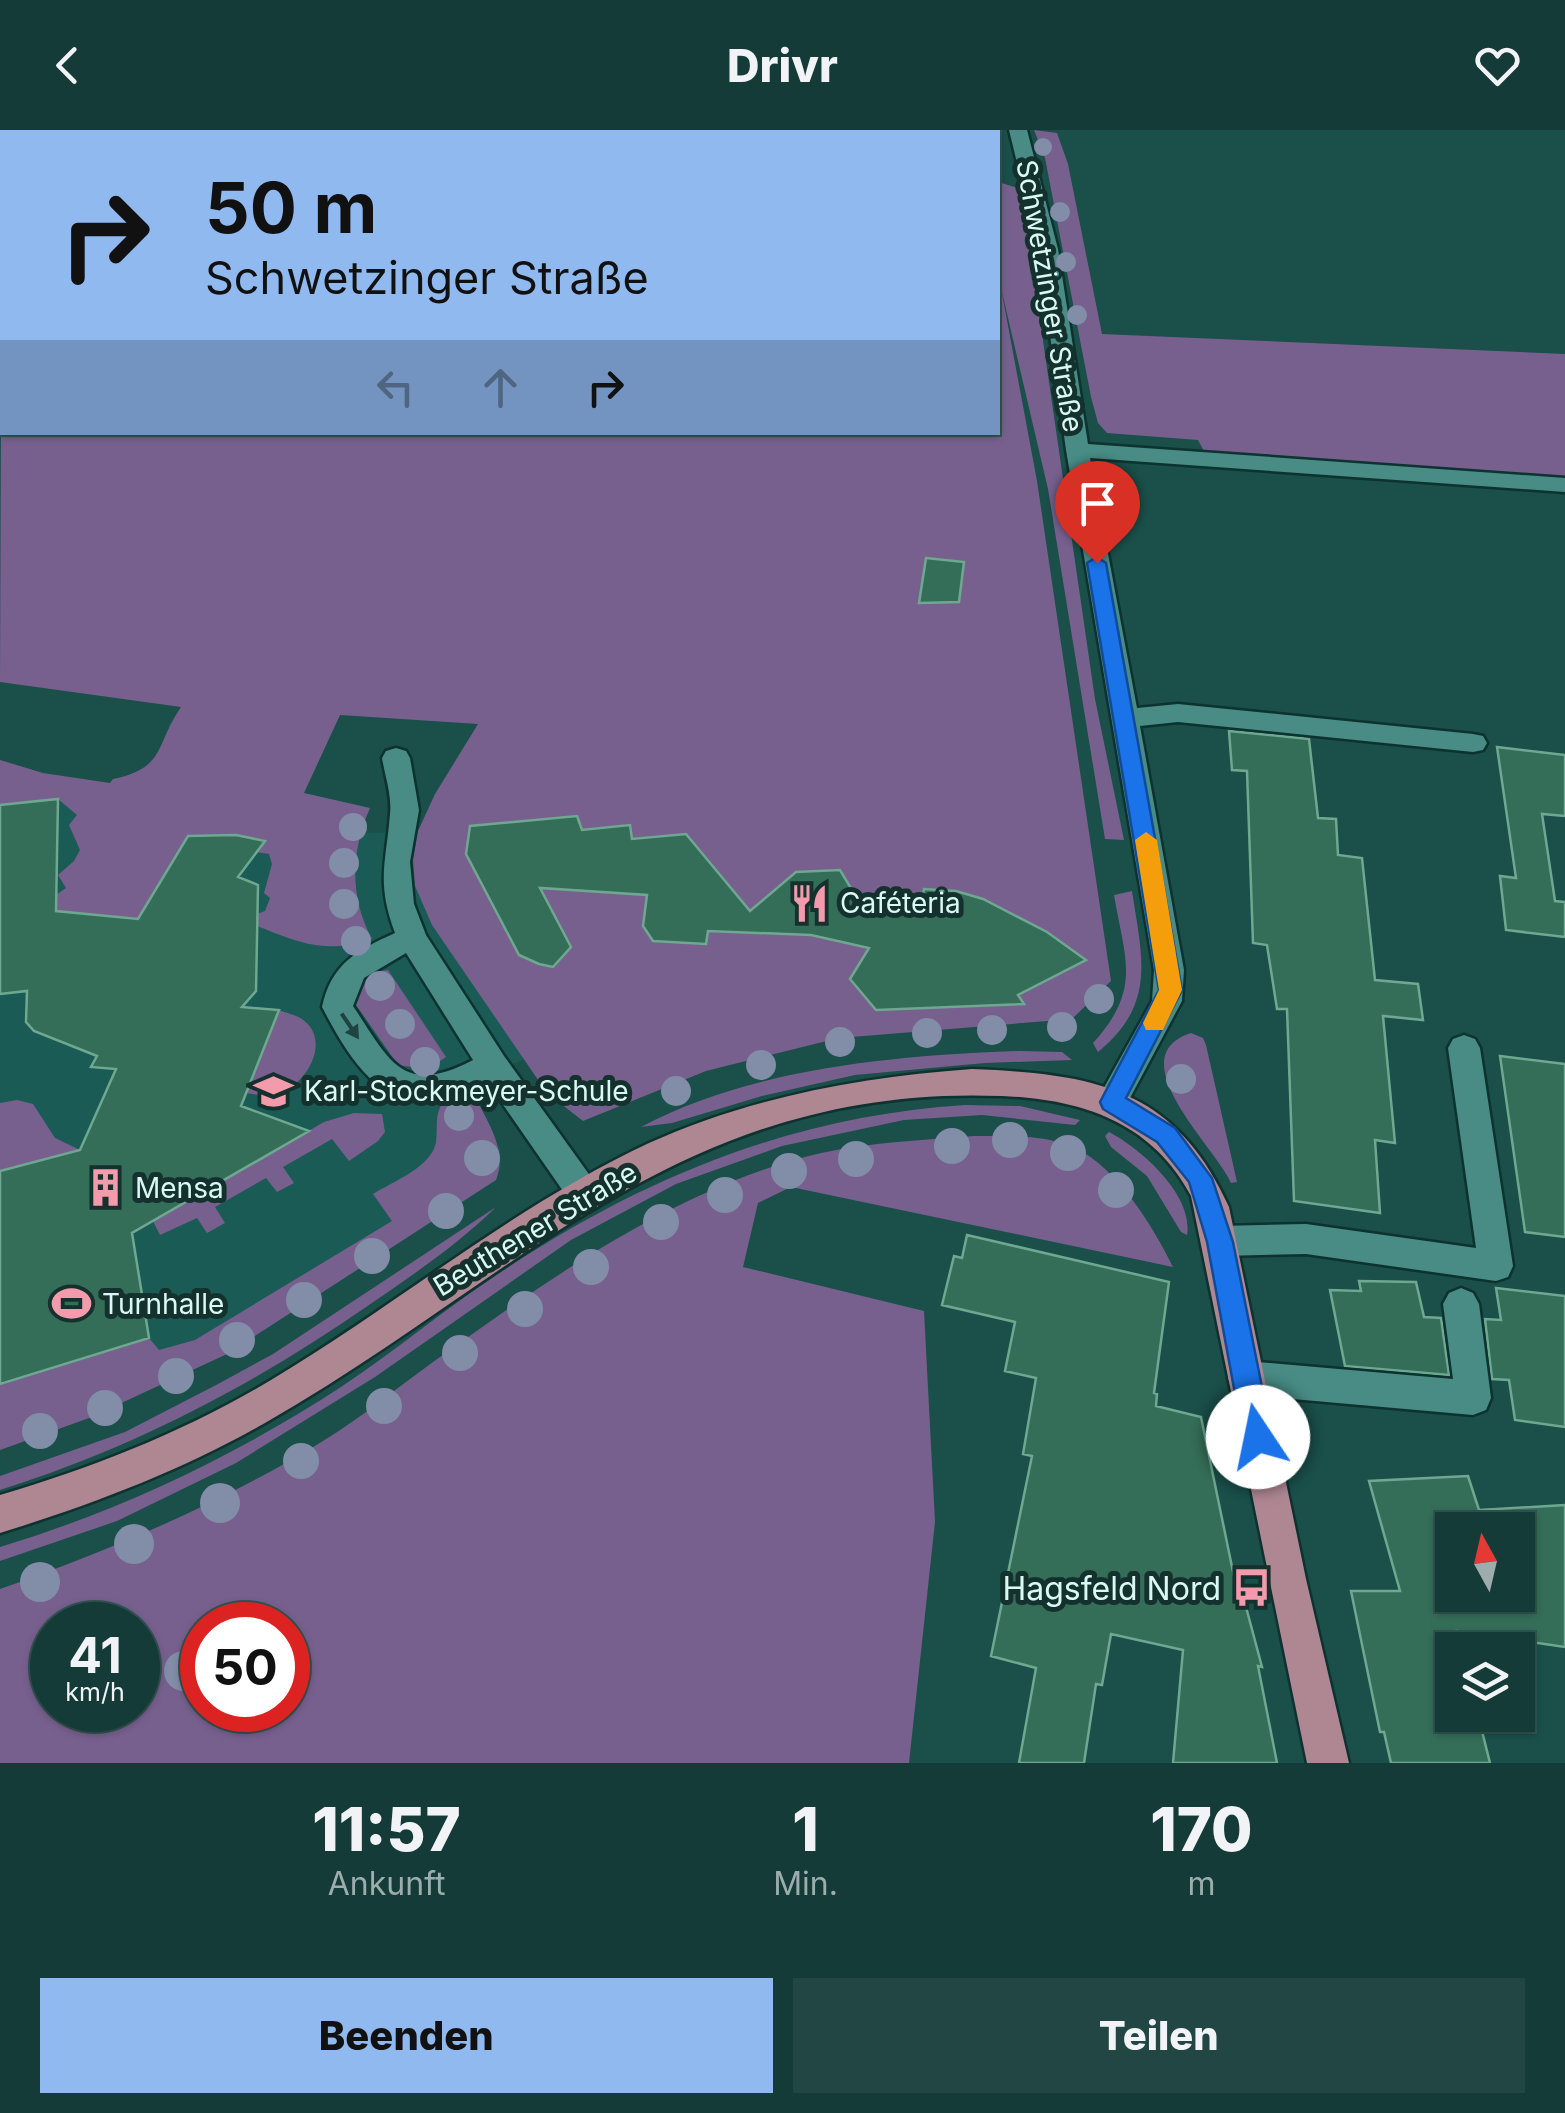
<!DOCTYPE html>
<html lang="de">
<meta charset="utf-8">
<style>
:root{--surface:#143b38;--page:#214643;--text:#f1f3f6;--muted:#9dadae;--line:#335553;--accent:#90b9f0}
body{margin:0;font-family:Inter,sans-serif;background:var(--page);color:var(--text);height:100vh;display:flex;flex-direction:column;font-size:38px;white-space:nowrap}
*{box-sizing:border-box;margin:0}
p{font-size:32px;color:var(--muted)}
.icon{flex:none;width:55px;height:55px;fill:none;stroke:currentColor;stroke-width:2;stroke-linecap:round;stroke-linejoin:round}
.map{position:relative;height:1633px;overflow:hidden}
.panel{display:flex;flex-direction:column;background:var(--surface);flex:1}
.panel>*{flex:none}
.guide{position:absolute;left:0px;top:0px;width:1000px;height:305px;box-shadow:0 2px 8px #0004,0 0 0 2px var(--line);background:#90b9f0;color:#111;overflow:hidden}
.needle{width:65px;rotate:352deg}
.fabs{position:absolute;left:1435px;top:1382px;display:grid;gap:20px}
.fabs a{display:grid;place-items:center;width:100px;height:100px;border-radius:0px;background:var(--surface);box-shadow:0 2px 8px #0004,0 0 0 2px var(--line);font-size:50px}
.speed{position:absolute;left:30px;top:1472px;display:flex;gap:20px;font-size:50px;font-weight:700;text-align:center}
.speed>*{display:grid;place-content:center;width:130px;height:130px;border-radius:50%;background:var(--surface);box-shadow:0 2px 8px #0004,0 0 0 2px var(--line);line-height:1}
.speed small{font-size:25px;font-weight:400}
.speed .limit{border:15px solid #d22;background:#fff;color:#111}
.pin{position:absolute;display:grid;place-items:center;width:85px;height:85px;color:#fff;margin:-102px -42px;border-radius:50% 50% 50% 0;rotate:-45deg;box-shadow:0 0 10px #0007}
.pin .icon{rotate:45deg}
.me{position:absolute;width:110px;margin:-55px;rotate:349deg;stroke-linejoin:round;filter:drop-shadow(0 0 8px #0008)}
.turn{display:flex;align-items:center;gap:35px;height:210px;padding:0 40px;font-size:45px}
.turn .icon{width:130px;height:130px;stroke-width:2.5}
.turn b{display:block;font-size:70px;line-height:85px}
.lanes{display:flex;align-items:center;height:95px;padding:0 40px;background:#0003;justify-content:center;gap:50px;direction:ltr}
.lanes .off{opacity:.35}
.eta{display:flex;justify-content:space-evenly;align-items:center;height:170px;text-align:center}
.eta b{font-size:60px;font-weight:800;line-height:70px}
.action{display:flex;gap:20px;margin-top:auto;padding:20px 40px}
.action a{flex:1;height:115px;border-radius:0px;background:var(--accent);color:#111;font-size:40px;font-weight:800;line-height:115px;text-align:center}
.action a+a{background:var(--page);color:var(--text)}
header{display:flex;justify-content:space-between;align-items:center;height:130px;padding:0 40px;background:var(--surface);font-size:45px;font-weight:800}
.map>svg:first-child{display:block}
.built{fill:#1b5b55}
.green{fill:#77608e;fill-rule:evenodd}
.building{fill:#346d58;stroke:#6ea890;stroke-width:2.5;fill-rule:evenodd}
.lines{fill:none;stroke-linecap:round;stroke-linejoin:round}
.minor-casing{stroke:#0d322f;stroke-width:5}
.major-casing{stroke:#0d322f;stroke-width:5}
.minor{fill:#488c85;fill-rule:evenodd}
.major{fill:#af8793;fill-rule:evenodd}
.tree{fill:#828da8}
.oneway{fill:#1f433f}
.route{fill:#1a73e8;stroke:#114b97;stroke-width:2.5}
.slow{fill:#f59e0b}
.labels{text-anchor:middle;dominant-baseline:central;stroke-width:10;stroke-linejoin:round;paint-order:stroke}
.street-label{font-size:28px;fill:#d8f9f4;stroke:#15312e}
.poi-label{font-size:28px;fill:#d8f9f4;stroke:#15312e;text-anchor:start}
.near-poi-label{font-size:32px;fill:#d8f9f4;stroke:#15312e;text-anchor:end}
</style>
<header><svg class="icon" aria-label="back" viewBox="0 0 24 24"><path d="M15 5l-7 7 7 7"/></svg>Drivr<svg class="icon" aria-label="heart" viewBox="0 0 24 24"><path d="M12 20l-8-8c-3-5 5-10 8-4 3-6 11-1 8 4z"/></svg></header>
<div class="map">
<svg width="1565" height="1633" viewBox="0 0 1565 1633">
<rect width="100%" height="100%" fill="#1a4f4a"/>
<path class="built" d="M340,585L304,663L370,678L360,704L470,696L612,896L465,952L500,1019L501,1037L496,1050L227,1224L89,1288L0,1320V677L107,662L113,649L138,644L156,630L170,593Z"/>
<path class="green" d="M1034,0L1057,3L1068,34L1102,204L1565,224V348L1205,323L1198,310L1107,303L1098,293L1091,267L1045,28Z
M2,3V302H998V52L1021,59L1095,569L1124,710L1105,709L1048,359L1001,158L1037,351L1111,851L1072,889L839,908L706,941L583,991L547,963L432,795L415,756L413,729L418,701L435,664L478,594L340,585L304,663L370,678C351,721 349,766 372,809C323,825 298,812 252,794L249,787L265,781L270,768L264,763L272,734L269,724L256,722L264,711L236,705L187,706L165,745L146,790L36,779L66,758L58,745L74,731L80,720L69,695L77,685L58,669L0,677V630L43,643L110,653L113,649C166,638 155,615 181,577L0,552Z
M1132,761C1142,827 1157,874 1098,922L1093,913C1142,859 1125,830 1114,765Z
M388,840L446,927C430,939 417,938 398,935L354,872L357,854L374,842Z
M279,880C286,883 296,885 302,889C335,912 302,963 270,966C263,966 254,964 246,963Z
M1191,903L1203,908L1206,915L1237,1052L1231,1053C1217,1019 1117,927 1191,903Z
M1021,921L1062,922L1072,930L985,933L855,945L762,966L672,993L641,997C751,938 898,925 1021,921Z
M474,964C487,992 508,1019 496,1050L227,1224L89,1288L0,1320V1254L149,1208L159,1220L195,1210L392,1091L373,1064C392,1052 432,1037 436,1012C438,998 434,985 443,972Z
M17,970L33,974L55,1008L80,1020L0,1041V973Z
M965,975L1020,976L1080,990L1075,995L982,985L904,990L782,1016L676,1054L571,1110L375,1247L236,1333L117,1391L0,1431V1417C122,1380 235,1326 341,1257C394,1222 442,1181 495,1146C639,1049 791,986 965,975Z
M354,983L382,984L385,1002L378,1011L349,1031L332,1009L283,1037L294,1053L277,1062L266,1048L215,1077L225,1093L207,1103L197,1088L160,1105L153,1091L324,992Z
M1109,1002C1140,1018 1194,1065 1187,1105L1181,1102L1147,1046L1111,1017L1105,1006Z
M974,1006C1006,1006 1045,1004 1075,1018C1117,1037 1154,1098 1173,1137L791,1057L758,1073L743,1137L924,1181L935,1392L909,1633H0V1459C111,1420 222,1373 323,1311C361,1288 397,1258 433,1232C543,1153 657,1072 787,1032C847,1013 912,1011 974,1006ZM52,1495H138V1580H52ZM202,1495H288V1580H202Z
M496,1077C456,1116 414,1144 369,1175C254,1255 133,1318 0,1360V1346L125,1302L218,1254L273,1224Z"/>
<path class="building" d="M926,428L964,432L959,472L919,473Z
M1229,601L1309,609L1318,688L1336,689L1338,725L1362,728L1375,850L1418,854L1423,890L1383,886L1395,1013L1375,1010L1380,1083L1294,1071L1287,879H1277L1267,815L1253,813L1247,641L1232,640Z
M1497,617L1565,625V686L1542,684L1555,771L1565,772V807L1506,800L1500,746L1516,748Z
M58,669L56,781L138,789L188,706L236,705L265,711L238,747L258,755L256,861L242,877L279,880L241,976L309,1001L132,1103L149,1208L0,1254V1041L80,1020L116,939L91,937L97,926L34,901L26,892L27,861L0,864V675Z
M577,686L582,700L630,695L632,709L686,704L750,781L796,742L840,740L867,785L922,769L924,759L956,761L983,769L1047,802L1086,830L1018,865L1024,874L876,880L850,849L869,818L811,805L708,801L706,814L653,811L643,796L647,765L540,758L571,817L553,837L539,834L519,825L466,724L470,696Z
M1500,926L1565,934V1107L1525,1102Z
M967,1105L1169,1152L1154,1263L1157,1264L1156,1276L1201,1287L1237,1461L1242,1462L1262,1537L1258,1536L1277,1633H1173L1183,1520L1111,1504L1102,1555L1096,1554L1084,1633H1019L1036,1538L991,1526L1032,1326L1023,1324L1036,1248L1005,1241L1015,1192L942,1175L954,1126L962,1128Z
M1359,1151L1416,1152L1424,1187L1441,1188L1449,1245L1345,1236L1330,1160L1361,1161Z
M1496,1158L1565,1166V1297L1515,1290L1509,1250L1492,1249L1485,1189L1501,1190Z
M1468,1346L1479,1380L1565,1375V1517L1457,1501L1461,1520H1452V1585H1478L1490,1633H1391L1384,1602H1380L1351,1461H1400L1369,1351ZM1452,1400H1518V1465H1452Z"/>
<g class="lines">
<defs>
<path id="minor" d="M1009,0H1027L1058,119L1088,314L1565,348V362L1090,328L1137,578L1178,574L1473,604L1483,606L1487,613L1483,620L1473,622L1178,592L1140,596L1184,840L1182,871L1123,981L1112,985L1101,981L1096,972L1152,871L1154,840L1066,320L1038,119Z
M396,618L406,621L410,628L419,680L410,732L414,774L426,805L504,926L596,1054L601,1064L596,1074L584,1078L572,1074L488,953C399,999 362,954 322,877C331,834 357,820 395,803C376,752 386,734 390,684C392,666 385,646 382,628L386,621ZM406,823L473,930C402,967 390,931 353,876L364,848Z
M1464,905L1475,909L1480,918L1513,1136L1508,1147L1496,1151L1306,1124L1220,1126L1208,1122L1203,1111L1208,1100L1220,1096L1306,1094L1476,1118L1448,918L1453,909Z
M1461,1158L1473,1163L1479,1174L1491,1268L1486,1280L1473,1285L1246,1265L1233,1260L1228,1248L1233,1236L1246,1231L1453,1249L1443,1174L1449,1163Z"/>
<path id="major" d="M972,939C1093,944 1175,957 1229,1077L1306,1449L1349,1633H1307L1191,1066C1152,992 1081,969 1002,966C682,953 517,1149 265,1293C181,1341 91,1375 0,1403V1365C95,1337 186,1301 271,1250C398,1174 514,1076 649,1013C751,967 861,947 972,939Z"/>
</defs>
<use href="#minor" class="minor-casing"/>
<use href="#major" class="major-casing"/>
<use href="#minor" class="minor"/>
<use href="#major" class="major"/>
</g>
<g class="tree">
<circle cx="1043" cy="17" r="9"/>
<circle cx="1060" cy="82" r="10"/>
<circle cx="1066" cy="132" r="10"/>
<circle cx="1077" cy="185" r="10"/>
<circle cx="353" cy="697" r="14"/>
<circle cx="344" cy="733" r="15"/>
<circle cx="344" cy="774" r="15"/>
<circle cx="356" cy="811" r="15"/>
<circle cx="380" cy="856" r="15"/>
<circle cx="1099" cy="869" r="15"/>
<circle cx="400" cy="894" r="15"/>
<circle cx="1062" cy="897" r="15"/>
<circle cx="992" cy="900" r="15"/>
<circle cx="927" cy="903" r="15"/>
<circle cx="840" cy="912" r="15"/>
<circle cx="425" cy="932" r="15"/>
<circle cx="761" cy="935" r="15"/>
<circle cx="1181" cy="949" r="15"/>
<circle cx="676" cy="961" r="15"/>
<circle cx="459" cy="986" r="15"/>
<circle cx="1010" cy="1010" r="18"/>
<circle cx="952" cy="1016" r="18"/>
<circle cx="1068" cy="1023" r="18"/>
<circle cx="482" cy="1028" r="18"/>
<circle cx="856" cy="1029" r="18"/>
<circle cx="789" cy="1041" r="18"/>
<circle cx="1116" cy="1060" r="18"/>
<circle cx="725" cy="1065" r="18"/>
<circle cx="446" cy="1081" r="18"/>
<circle cx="661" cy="1092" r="18"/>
<circle cx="372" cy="1126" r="18"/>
<circle cx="591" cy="1137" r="18"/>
<circle cx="304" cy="1170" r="18"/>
<circle cx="525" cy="1179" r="18"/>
<circle cx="237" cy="1210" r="18"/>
<circle cx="460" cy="1223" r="18"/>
<circle cx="176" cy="1246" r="18"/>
<circle cx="384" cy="1276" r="18"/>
<circle cx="105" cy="1278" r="18"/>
<circle cx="40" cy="1301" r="18"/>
<circle cx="301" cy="1331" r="18"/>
<circle cx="220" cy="1373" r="20"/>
<circle cx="134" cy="1414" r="20"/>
<circle cx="40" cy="1452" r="20"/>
<circle cx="184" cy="1541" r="20"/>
</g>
<defs><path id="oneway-solid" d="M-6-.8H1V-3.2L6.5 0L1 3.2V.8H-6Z" transform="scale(2.5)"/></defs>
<use class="oneway" href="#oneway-solid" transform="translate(350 896) rotate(56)"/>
<path class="route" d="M1097,427L1106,433L1182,860L1126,968L1175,998L1212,1048L1233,1112L1272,1307L1267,1317L1258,1321L1248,1317L1243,1307L1207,1112L1189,1052L1157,1012L1103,979L1100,972L1159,860L1087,433Z"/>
<path class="slow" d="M1146,702L1157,710L1182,860L1163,900H1146L1143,893L1159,860L1135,710Z"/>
<defs>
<symbol id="restaurant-bare" viewBox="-9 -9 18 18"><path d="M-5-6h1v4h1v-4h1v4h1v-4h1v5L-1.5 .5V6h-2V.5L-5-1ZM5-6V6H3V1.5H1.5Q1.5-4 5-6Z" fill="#f39aac" stroke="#15312e" stroke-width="2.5" paint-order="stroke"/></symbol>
<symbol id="school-bare" viewBox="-9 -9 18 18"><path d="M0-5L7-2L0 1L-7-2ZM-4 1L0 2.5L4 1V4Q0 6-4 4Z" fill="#f39aac" stroke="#15312e" stroke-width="2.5" paint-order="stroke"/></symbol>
<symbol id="building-bare" viewBox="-9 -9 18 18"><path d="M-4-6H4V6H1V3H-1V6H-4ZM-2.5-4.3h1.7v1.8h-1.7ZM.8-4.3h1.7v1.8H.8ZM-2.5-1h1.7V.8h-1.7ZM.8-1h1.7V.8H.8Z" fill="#f39aac" stroke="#15312e" stroke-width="2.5" paint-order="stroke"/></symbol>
<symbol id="stadium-bare" viewBox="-9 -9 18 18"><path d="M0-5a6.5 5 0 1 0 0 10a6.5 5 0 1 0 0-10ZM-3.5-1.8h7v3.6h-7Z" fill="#f39aac" stroke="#15312e" stroke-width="2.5" paint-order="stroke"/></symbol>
<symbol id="bus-bare" viewBox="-9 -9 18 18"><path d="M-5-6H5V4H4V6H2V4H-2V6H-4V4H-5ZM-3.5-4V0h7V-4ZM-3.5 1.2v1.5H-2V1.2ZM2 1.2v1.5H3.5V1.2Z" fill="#f39aac" stroke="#15312e" stroke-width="2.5" paint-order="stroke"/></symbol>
</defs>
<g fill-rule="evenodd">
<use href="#restaurant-bare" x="782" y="746" width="55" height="55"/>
<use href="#school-bare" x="246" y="934" width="55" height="55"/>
<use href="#building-bare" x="78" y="1030" width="55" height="55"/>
<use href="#stadium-bare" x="44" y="1146" width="55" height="55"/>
<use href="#bus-bare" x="1224" y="1430" width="55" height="55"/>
</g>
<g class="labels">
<g class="street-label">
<text transform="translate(1050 166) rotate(80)">Schwetzinger Straße</text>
<text transform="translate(535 1099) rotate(-31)">Beuthener Straße</text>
</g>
<g class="poi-label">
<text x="840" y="773">Caféteria</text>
<text x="304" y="961">Karl-Stockmeyer-Schule</text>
<text x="135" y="1058">Mensa</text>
<text x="102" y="1174">Turnhalle</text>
</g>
<g class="near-poi-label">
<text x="1221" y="1458">Hagsfeld Nord</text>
</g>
</g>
</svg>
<div class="fabs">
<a><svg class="needle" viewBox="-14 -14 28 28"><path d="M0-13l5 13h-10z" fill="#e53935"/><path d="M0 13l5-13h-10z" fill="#9dadae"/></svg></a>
<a><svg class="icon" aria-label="layers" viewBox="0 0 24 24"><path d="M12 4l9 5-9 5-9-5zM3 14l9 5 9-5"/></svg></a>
</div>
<div class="speed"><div>41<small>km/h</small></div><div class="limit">50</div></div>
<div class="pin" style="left:1097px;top:433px;background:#d93025"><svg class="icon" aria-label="arrive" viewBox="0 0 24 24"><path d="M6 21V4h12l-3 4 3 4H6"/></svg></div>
<svg class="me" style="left:1258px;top:1307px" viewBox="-20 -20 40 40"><circle r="19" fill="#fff"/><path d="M0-13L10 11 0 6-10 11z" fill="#1a73e8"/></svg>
<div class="guide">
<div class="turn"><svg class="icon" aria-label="right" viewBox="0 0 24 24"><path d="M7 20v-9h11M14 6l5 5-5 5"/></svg><div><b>50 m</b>Schwetzinger Straße</div></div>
<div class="lanes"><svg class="icon off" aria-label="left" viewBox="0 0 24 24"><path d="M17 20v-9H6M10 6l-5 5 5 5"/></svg><svg class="icon off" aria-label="ahead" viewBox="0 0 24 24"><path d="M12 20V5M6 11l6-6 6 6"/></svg><svg class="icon" aria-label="right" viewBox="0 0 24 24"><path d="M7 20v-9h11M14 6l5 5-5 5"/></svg></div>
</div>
</div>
<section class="panel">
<div class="eta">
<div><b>11:57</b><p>Ankunft</p></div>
<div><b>1</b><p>Min.</p></div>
<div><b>170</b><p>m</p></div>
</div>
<div class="action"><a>Beenden</a><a>Teilen</a></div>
</section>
